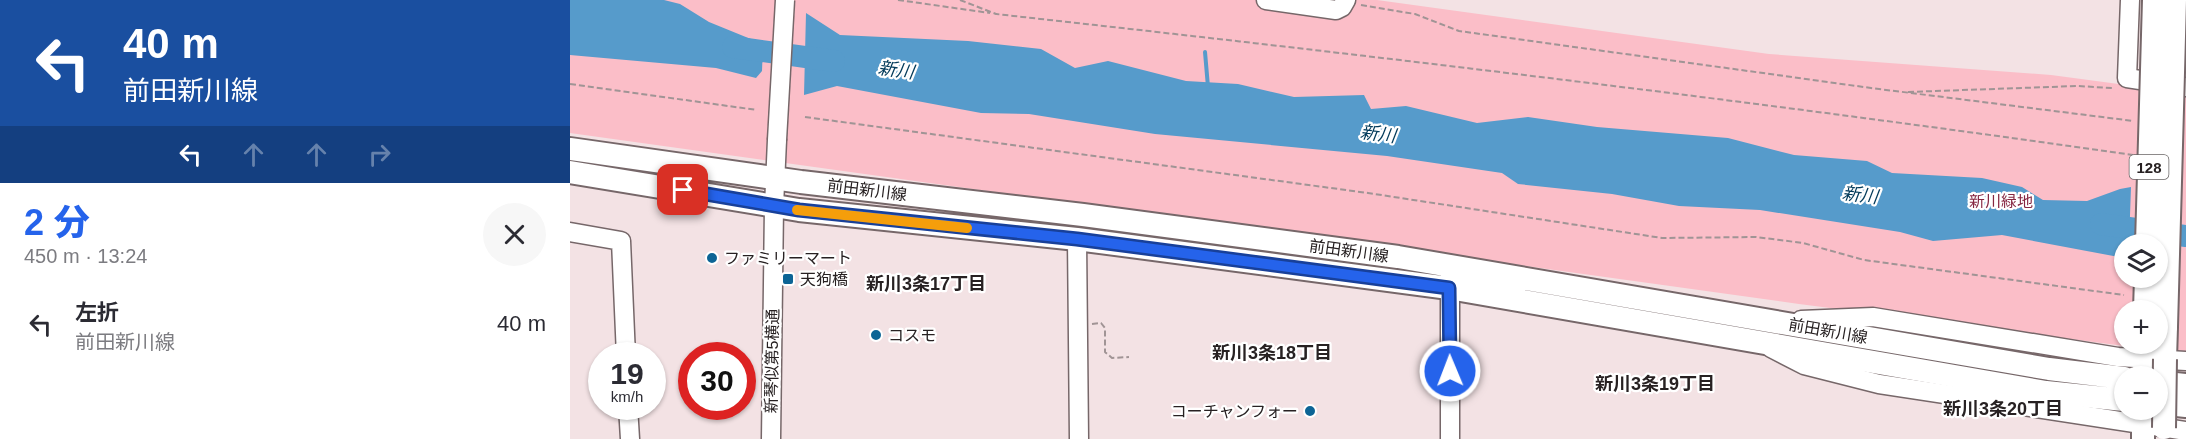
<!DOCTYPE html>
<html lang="ja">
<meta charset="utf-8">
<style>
:root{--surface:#fff;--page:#f7f7f7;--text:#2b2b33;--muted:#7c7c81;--accent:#2563eb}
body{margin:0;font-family:Arial,"Noto Sans JP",sans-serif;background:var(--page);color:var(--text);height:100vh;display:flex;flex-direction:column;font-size:22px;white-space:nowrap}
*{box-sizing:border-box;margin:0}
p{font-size:20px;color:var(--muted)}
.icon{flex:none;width:33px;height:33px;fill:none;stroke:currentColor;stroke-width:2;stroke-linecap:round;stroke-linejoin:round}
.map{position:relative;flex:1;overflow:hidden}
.details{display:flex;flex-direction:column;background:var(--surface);width:570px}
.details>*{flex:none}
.guide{background:#1a4fa0;color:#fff;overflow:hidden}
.buttons{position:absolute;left:1544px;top:234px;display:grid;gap:12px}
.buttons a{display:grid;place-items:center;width:54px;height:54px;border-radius:50%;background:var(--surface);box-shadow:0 2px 4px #0004;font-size:30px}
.speed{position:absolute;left:18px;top:342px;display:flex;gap:12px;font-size:30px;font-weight:700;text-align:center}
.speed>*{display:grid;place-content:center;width:78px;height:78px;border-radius:50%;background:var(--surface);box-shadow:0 2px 4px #0004;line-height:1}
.speed small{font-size:15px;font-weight:400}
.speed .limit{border:9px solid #d22;background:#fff;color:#111}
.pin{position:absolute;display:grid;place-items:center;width:51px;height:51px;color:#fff;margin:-26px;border-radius:12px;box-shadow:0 3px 9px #0006}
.me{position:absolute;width:66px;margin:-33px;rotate:359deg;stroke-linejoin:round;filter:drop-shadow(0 0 4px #0008)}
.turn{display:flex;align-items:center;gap:21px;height:126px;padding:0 24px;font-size:27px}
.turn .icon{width:78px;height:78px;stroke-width:2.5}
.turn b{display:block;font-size:42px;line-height:51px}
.lanes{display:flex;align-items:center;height:57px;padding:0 24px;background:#0003;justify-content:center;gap:30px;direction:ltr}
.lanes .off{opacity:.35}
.round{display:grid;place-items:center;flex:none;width:63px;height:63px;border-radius:32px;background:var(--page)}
.headline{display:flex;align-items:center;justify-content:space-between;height:102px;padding:0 24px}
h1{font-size:36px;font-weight:800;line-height:45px;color:var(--accent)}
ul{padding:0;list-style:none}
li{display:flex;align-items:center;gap:18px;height:78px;padding:0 24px}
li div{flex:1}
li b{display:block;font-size:22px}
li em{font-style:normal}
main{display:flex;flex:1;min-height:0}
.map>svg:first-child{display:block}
.green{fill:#fbbec8;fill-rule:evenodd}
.water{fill:#569bcb}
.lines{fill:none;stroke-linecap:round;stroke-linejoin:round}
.stream{stroke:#569bcb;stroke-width:4}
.river{stroke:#569bcb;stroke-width:22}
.minor-casing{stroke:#766769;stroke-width:21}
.major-casing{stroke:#766769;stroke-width:26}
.path{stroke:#a09495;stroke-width:2;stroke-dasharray:6 3;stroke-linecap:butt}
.minor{stroke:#fff;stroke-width:18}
.major{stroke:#fff;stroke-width:22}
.minor-bridge-casing{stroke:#766769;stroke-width:21;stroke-linecap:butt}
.major-bridge-casing{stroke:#766769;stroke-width:26;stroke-linecap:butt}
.minor-bridge{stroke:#fff;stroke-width:18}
.major-bridge{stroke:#fff;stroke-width:22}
.route-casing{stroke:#184099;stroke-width:15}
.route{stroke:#2563eb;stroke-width:10}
.slow{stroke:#f59e0b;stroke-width:10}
.poi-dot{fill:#0c6495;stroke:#fff;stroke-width:2}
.labels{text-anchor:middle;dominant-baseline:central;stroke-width:4.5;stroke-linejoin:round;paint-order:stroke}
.shield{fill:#fff;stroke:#686464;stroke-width:1.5}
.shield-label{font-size:15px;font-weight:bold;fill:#272122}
.street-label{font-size:16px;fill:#272122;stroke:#fff}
.park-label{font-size:16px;fill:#862742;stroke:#fff}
.poi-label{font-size:16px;fill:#272122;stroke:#fff;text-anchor:start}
.water-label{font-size:18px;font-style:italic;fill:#003959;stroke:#fff}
.neighbourhood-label{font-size:18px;font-weight:bold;fill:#272122;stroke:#fff}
</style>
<main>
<section class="details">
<div class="guide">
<div class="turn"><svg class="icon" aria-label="left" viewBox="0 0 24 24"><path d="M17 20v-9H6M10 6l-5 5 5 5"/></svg><div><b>40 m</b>前田新川線</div></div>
<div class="lanes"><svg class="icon" aria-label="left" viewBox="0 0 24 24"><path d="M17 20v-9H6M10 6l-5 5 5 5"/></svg><svg class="icon off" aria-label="ahead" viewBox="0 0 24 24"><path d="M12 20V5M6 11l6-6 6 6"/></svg><svg class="icon off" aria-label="ahead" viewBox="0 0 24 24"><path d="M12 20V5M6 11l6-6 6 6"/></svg><svg class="icon off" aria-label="right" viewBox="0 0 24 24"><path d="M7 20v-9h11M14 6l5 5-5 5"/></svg></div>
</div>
<div class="headline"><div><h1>2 分</h1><p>450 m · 13:24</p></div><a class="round"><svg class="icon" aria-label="close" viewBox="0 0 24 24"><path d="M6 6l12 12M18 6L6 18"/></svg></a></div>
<ul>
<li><svg class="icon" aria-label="left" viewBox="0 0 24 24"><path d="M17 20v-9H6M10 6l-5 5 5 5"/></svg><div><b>左折</b><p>前田新川線</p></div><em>40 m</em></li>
</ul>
</section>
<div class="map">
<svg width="1616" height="439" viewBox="0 0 1616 439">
<rect width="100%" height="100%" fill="#f3e2e4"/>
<path class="green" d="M0,0H807L1199,54L1481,75L1616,93V354L1229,304L0,133ZM1554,244H1587V278H1554ZM1554,310H1587V344H1554Z"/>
<path class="water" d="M0,0H94L110,4L139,22L193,44L192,71L186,78L146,68L0,55Z
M236,13L270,35L398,41L471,49L505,68L538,61L616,81L668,84L724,97L794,95L801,109L836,106L907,123L958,117L1027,127L1158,138L1224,155L1297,161L1322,173L1412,178L1452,187L1473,200L1517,201L1550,189L1561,187L1559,244H1554V258L1432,235L1363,241L1330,232L1190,210L1109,206L1042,194L948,184L932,173L817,156L585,134L459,114L411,113L267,86L234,95Z"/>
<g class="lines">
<path class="stream" d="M635,52L638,87"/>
<path class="river" d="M163,47L264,61
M1531,224L1616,236"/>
<defs>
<path id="minor" d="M696,0L766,10L772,7L776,0
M1560,0L1557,78L1616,87
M0,232L51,241L56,356
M507,239L509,439
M880,276V439
M1231,320L1303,317L1548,357L1616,361
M1201,348L1234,365L1309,384L1616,431
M58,406L60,439
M201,439L204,206L207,140"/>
<path id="major" d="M0,149L231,182L513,215L828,257L1479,369L1554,378
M0,172L229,210L507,239L879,288L1476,392L1554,400
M1595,359L1596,327
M1574,376L1575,344
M1587,382L1616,385
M1587,403L1616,406
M1573,439V410"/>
</defs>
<use href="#minor" class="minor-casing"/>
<use href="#major" class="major-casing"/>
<path class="path" d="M328,0L420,13
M390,0L426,14C806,56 1185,101 1563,155
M791,5L845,14L889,31L1301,88L1564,121
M0,84L187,110
M1338,92L1507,86L1542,88
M235,117L798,193L1092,238L1186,237L1233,243L1294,260L1554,295
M522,324L531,323L535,328V352L542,358L559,357"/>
<use href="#minor" class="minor"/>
<use href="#major" class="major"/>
<defs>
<path id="minor-bridge" d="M207,140L215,0"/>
<path id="major-bridge" d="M1577,244L1584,0
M1575,310L1576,278
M1596,327L1605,0
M1594,428L1595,359"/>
</defs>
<use href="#minor-bridge" class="minor-bridge-casing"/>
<use href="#major-bridge" class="major-bridge-casing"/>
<use href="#minor-bridge" class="minor-bridge"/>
<use href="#major-bridge" class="major-bridge"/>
</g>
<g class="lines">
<defs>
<path id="route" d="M113,190L229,210L507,239L879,288L880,371"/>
</defs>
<use href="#route" class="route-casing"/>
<use href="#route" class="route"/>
<path class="slow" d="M227,210L397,228"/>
</g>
<g class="poi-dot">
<circle cx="142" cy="258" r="6"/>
<rect x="212" y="273" width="12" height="12" rx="3"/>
<circle cx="306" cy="335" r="6"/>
<circle cx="740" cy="411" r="6"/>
</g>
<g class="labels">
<rect class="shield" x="1559.5" y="155" width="39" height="24" rx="4.5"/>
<g class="shield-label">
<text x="1579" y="167">128</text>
</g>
<g class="street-label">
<text transform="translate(297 190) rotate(7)">前田新川線</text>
<text transform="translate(779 251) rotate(8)">前田新川線</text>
<text transform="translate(1258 331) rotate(10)">前田新川線</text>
<text transform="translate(202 361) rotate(-89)">新琴似第5横通</text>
</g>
<g class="park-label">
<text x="1431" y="201">新川緑地</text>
</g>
<g class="poi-label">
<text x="154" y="258">ファミリーマート</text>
<text x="230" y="279">天狗橋</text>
<text x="318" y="335">コスモ</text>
<text x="728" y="411" text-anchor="end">コーチャンフォー</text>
</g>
<g class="water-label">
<text transform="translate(326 70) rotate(8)">新川</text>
<text transform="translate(808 134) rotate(7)">新川</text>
<text transform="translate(1290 195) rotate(7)">新川</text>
</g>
<g class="neighbourhood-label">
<text x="356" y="284">新川3条17丁目</text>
<text x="702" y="353">新川3条18丁目</text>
<text x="1085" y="384">新川3条19丁目</text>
<text x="1433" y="409">新川3条20丁目</text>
</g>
</g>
</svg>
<div class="buttons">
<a><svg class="icon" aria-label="layers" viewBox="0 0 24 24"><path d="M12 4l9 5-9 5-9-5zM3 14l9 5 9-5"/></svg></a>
<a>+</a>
<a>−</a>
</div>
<div class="speed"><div>19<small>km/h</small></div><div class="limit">30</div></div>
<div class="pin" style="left:113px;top:190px;background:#d93025"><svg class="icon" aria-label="arrive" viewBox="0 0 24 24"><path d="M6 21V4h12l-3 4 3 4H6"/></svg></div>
<svg class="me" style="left:880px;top:371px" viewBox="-20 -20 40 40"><circle r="17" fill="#2563eb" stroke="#fff" stroke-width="3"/><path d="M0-11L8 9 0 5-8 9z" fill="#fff"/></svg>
</div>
</main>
